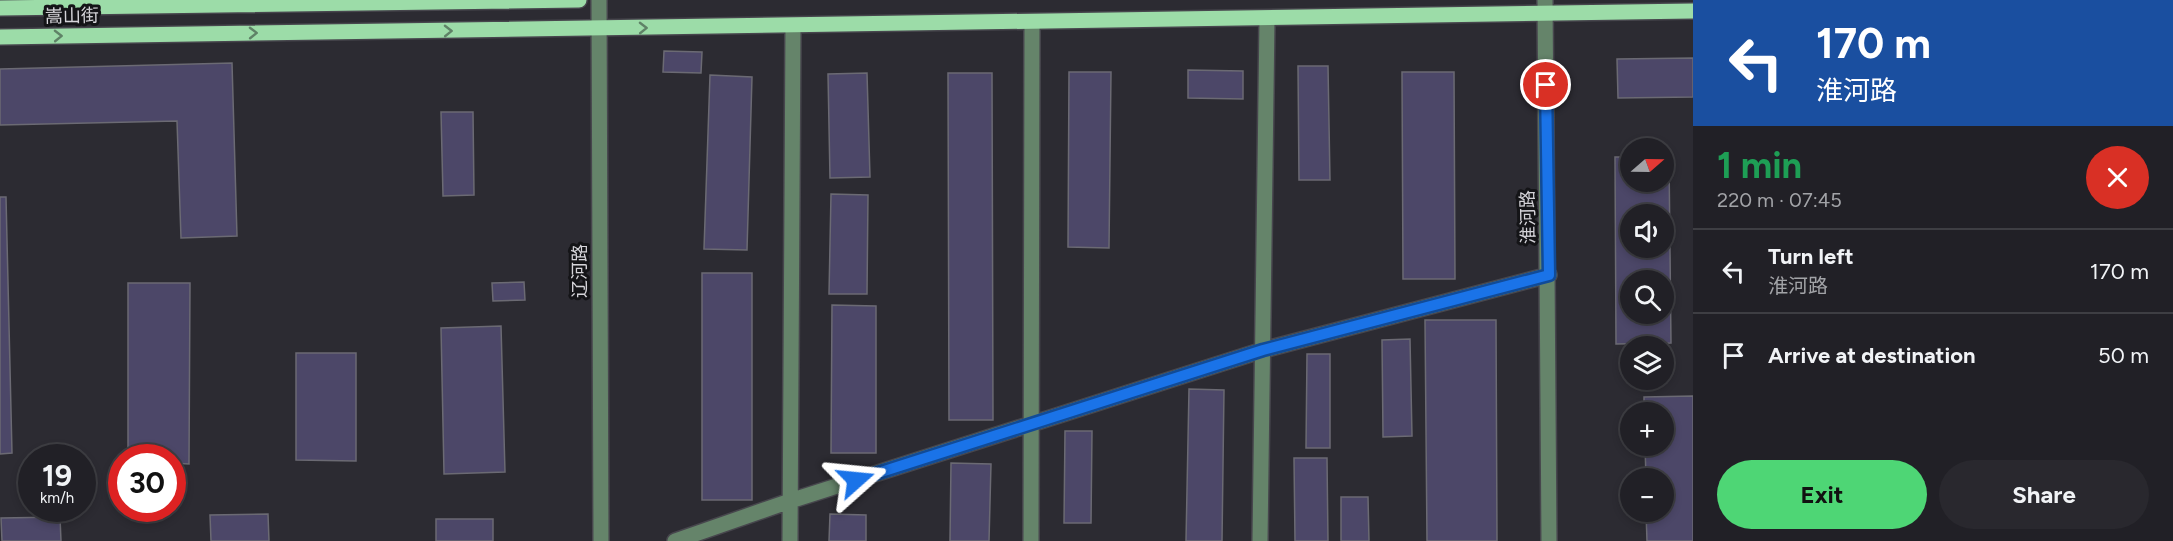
<!DOCTYPE html>
<meta charset="utf-8">
<style>
:root{--surface:#212026;--page:#29282e;--text:#f1f3f6;--muted:#a2a3a7;--line:#3e3e43;--accent:#4ed675}
body{margin:0;font-family:Figtree,"Noto Sans SC",sans-serif;background:var(--page);color:var(--text);height:100vh;display:flex;flex-direction:column;font-size:22px;white-space:nowrap}
*{box-sizing:border-box;margin:0}
p{font-size:20px;color:var(--muted)}
.icon{flex:none;width:33px;height:33px;fill:none;stroke:currentColor;stroke-width:2;stroke-linecap:round;stroke-linejoin:round}
.map{position:relative;flex:1;overflow:hidden}
.panel{display:flex;flex-direction:column;background:var(--surface);width:480px}
.panel>*{flex:none}
.top-card{background:#1a4fa0;color:#fff;overflow:hidden}
.needle{width:39px;rotate:70deg}
.controls{position:absolute;left:1620px;top:138px;display:grid;gap:12px}
.controls a{display:grid;place-items:center;width:54px;height:54px;border-radius:50%;background:var(--surface);box-shadow:0 3px 9px #0003,0 0 0 2px var(--line);font-size:30px}
.speed{position:absolute;left:18px;top:444px;display:flex;gap:12px;font-size:30px;font-weight:700;text-align:center}
.speed>*{display:grid;place-content:center;width:78px;height:78px;border-radius:50%;background:var(--surface);box-shadow:0 3px 9px #0003,0 0 0 2px var(--line);line-height:1}
.speed small{font-size:15px;font-weight:400}
.speed .limit{border:9px solid #d22;background:#fff;color:#111}
.pin{position:absolute;display:grid;place-items:center;width:51px;height:51px;color:#fff;margin:-26px;border:3px solid #fff;border-radius:50%;box-shadow:0 2px 6px #0007}
.me{position:absolute;width:66px;margin:-33px;rotate:72deg;stroke-linejoin:round;filter:drop-shadow(0 0 4px #0008)}
.turn{display:flex;align-items:center;gap:21px;height:126px;padding:0 24px;font-size:27px}
.turn .icon{width:78px;height:78px;stroke-width:2.5}
.turn b{display:block;font-size:42px;line-height:51px}
.round{display:grid;place-items:center;flex:none;width:63px;height:63px;border-radius:32px;background:var(--page)}
.head{display:flex;align-items:center;justify-content:space-between;height:102px;padding:0 24px}
h1{font-size:36px;font-weight:700;line-height:45px;color:#1e9e55}
.cta{display:flex;gap:12px;margin-top:auto;padding:12px 24px}
.cta a{flex:1;height:69px;border-radius:36px;background:var(--accent);color:#111;font-size:24px;font-weight:700;line-height:69px;text-align:center}
.cta a+a{background:var(--page);color:var(--text)}
ul{padding:0;list-style:none}
li{display:flex;align-items:center;gap:18px;height:84px;padding:0 24px;border-top:2px solid var(--line)}
li div{flex:1}
li b{display:block;font-size:22px}
li em{font-style:normal}
main{display:flex;flex:1;min-height:0}
.map>svg:first-child{display:block}
.building{fill:#4c4768;stroke:#6b6a73;stroke-width:1.5;fill-rule:evenodd}
.lines{fill:none;stroke-linecap:round;stroke-linejoin:round}
.minor-casing{stroke:#47464d;stroke-width:18}
.major-casing{stroke:#47464d;stroke-width:18}
.minor{stroke:#65846a;stroke-width:15}
.major{stroke:#9cdca8;stroke-width:15}
.oneway{stroke:#5f8267}
.route-casing{stroke:#114b97;stroke-width:15}
.route{stroke:#1a73e8;stroke-width:10}
.labels{text-anchor:middle;dominant-baseline:central;stroke-width:6;stroke-linejoin:round;paint-order:stroke}
.street-label{font-size:18px;fill:#d5d4d9;stroke:#141417}
</style>
<main>
<div class="map">
<svg width="1693" height="541" viewBox="0 0 1693 541">
<rect width="100%" height="100%" fill="#2c2b32"/>
<path class="building" d="M664,51L702,52L701,73L663,72Z
M1693,58V97L1618,98L1617,59Z
M232,63L237,236L181,238L177,121L0,125V69Z
M1298,66H1328L1330,180H1299Z
M1188,70L1243,71V99L1188,98Z
M1069,72H1111L1109,248L1068,247Z
M1402,72H1454L1455,279H1403Z
M867,73L870,177L830,178L828,74Z
M948,73H992L993,420H949Z
M710,75L752,77L747,250L704,249Z
M441,112H473L474,195L443,196Z
M1615,157H1630V182H1664V157H1669L1671,343L1616,344ZM1630,214H1664V248H1630ZM1630,280H1664V314H1630Z
M831,194L868,195L867,294H829Z
M0,197H6L12,453L0,454Z
M702,273H752V500H702Z
M524,282L525,300L493,301L492,283Z
M128,283H190L189,464L172,463V458H128Z
M832,305L876,306V453H831Z
M1425,320H1496L1497,541H1427Z
M501,326L505,472L444,474L441,328Z
M1410,339L1412,436L1383,437L1382,340Z
M296,353H356V461L296,460Z
M1307,354H1330V448H1306Z
M1189,389L1224,390L1222,541H1186Z
M1693,396V541H1647L1646,512H1664V478H1646L1645,446H1664V412H1644V397Z
M1065,431H1092L1091,523H1064Z
M1294,458H1327L1328,541H1295Z
M951,463L991,464L989,541H950Z
M1341,497H1368L1369,541H1341Z
M268,514L269,541H211L210,515Z
M830,514L866,515V541H829Z
M60,517L61,541H2L1,518Z
M436,519H493V541H436Z"/>
<g class="lines">
<defs>
<path id="minor" d="M599,0L601,541
M1545,0L1549,541
M675,541L790,501L1263,350L1549,275
M790,541L793,26
M1031,541L1032,22
M1260,541L1267,19"/>
<path id="major" d="M0,8L579,0
M0,37L1693,11"/>
</defs>
<use href="#minor" class="minor-casing"/>
<use href="#major" class="major-casing"/>
<use href="#minor" class="minor"/>
<use href="#major" class="major"/>
</g>
<defs><path id="oneway-chevron" d="M-2-3.5L2.5 0L-2 3.5" fill="none" stroke-width="1.6" stroke-linecap="round" stroke-linejoin="round" transform="scale(1.5)"/></defs>
<g class="oneway">
<use href="#oneway-chevron" transform="translate(643 28) rotate(-1)"/>
<use href="#oneway-chevron" transform="translate(448 31) rotate(-1)"/>
<use href="#oneway-chevron" transform="translate(253 33) rotate(-1)"/>
<use href="#oneway-chevron" transform="translate(58 36) rotate(-1)"/>
</g>
<g class="lines">
<defs>
<path id="route" d="M856,480L1263,350L1549,275L1546,85"/>
</defs>
<use href="#route" class="route-casing"/>
<use href="#route" class="route"/>
</g>
<g class="labels">
<g class="street-label">
<text transform="translate(72 16) rotate(-1)">嵩山街</text>
<text transform="translate(1528 217) rotate(-91)">淮河路</text>
<text transform="translate(580 271) rotate(-90)">辽河路</text>
</g>
</g>
</svg>
<div class="controls">
<a><svg class="needle" viewBox="-14 -14 28 28"><path d="M0-13l5 13h-10z" fill="#e53935"/><path d="M0 13l5-13h-10z" fill="#a2a3a7"/></svg></a>
<a><svg class="icon" aria-label="sound" viewBox="0 0 24 24"><path d="M4 9h4l5-4v14l-5-4H4zM17 9q2 3 0 6"/></svg></a>
<a><svg class="icon" aria-label="search" viewBox="0 0 24 24"><circle cx="10" cy="10" r="6"/><path d="M15 15l6 6"/></svg></a>
<a><svg class="icon" aria-label="layers" viewBox="0 0 24 24"><path d="M12 4l9 5-9 5-9-5zM3 14l9 5 9-5"/></svg></a>
<a>+</a>
<a>−</a>
</div>
<div class="speed"><div>19<small>km/h</small></div><div class="limit">30</div></div>
<div class="pin" style="left:1546px;top:85px;background:#d93025"><svg class="icon" aria-label="arrive" viewBox="0 0 24 24"><path d="M6 21V4h12l-3 4 3 4H6"/></svg></div>
<svg class="me" style="left:856px;top:480px" viewBox="-20 -20 40 40"><path d="M0-17L14 15 0 8-14 15z" fill="#1a73e8" stroke="#fff" stroke-width="4"/></svg>
</div>
<section class="panel">
<div class="top-card">
<div class="turn"><svg class="icon" aria-label="left" viewBox="0 0 24 24"><path d="M17 20v-9H6M10 6l-5 5 5 5"/></svg><div><b>170 m</b>淮河路</div></div>
</div>
<div class="head"><div><h1>1 min</h1><p>220 m · 07:45</p></div><a class="round" style="background:#d93025;color:#fff"><svg class="icon" aria-label="close" viewBox="0 0 24 24"><path d="M6 6l12 12M18 6L6 18"/></svg></a></div>
<ul>
<li><svg class="icon" aria-label="left" viewBox="0 0 24 24"><path d="M17 20v-9H6M10 6l-5 5 5 5"/></svg><div><b>Turn left</b><p>淮河路</p></div><em>170 m</em></li>
<li><svg class="icon" aria-label="arrive" viewBox="0 0 24 24"><path d="M6 21V4h12l-3 4 3 4H6"/></svg><div><b>Arrive at destination</b></div><em>50 m</em></li>
</ul>
<div class="cta"><a>Exit</a><a>Share</a></div>
</section>
</main>
